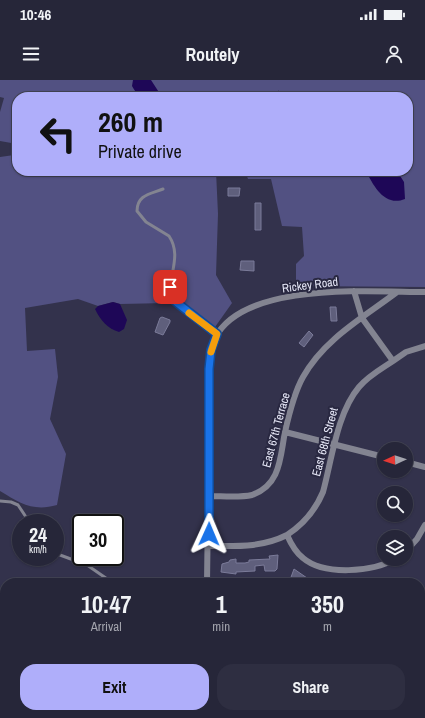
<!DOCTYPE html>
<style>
:root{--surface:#262639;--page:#2e2e41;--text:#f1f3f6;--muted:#a4a5ae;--line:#424353;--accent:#afaefa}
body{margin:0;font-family:"Archivo Narrow",sans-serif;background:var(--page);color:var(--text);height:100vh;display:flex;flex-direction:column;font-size:15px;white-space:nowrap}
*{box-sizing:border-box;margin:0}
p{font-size:13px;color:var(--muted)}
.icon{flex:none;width:22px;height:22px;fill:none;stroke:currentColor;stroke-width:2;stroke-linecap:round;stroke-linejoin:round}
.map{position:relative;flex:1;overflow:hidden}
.side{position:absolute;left:0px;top:498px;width:425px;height:140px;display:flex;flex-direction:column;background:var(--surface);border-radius:16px 16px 0 0;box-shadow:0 1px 3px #0004,0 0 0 1px var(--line)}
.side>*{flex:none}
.banner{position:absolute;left:12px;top:12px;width:401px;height:84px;border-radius:16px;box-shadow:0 1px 3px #0004,0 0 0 1px var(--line);background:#afaefa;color:#111;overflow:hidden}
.needle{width:26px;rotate:267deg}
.controls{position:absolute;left:377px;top:362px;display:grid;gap:8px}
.controls a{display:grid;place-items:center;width:36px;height:36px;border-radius:50%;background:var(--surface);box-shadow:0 1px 3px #0004,0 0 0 1px var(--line);font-size:20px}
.speed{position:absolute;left:12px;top:434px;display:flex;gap:8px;font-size:20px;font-weight:700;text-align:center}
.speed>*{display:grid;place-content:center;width:52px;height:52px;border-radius:50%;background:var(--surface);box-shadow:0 1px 3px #0004,0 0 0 1px var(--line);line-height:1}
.speed small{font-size:10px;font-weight:400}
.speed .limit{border:2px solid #111;border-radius:6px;background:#fff;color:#111}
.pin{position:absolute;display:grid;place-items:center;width:34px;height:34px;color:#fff;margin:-17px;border-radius:8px;box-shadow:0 2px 6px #0006}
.me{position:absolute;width:44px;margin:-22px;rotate:1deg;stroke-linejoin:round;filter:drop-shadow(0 0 3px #0008)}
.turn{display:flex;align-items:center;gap:14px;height:84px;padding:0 20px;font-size:18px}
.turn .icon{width:52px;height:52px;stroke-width:2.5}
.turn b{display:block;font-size:28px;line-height:34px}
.eta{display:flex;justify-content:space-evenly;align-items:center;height:68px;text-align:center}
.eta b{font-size:24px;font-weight:700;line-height:28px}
.action{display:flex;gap:8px;margin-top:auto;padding:8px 20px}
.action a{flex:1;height:46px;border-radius:16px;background:var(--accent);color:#111;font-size:16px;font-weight:700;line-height:46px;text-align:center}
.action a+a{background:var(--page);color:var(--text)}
.status{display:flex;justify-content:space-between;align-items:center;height:28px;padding:0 20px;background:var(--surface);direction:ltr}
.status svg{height:11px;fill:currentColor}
header{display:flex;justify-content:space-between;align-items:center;height:52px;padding:0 20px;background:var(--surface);font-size:18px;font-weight:700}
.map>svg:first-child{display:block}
.green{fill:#525182}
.water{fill:#1e0757}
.building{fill:#5f5f7c;stroke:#7b7b99}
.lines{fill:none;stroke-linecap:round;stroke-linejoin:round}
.service{stroke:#838491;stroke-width:3}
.minor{stroke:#838491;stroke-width:6}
.route-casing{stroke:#114b97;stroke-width:10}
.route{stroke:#1a73e8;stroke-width:7}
.slow{stroke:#f59e0b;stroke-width:7}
.labels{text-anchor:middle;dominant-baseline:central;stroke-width:4;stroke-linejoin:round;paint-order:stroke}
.street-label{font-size:12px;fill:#e4e5f5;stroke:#292841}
</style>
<div class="status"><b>10:46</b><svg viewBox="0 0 49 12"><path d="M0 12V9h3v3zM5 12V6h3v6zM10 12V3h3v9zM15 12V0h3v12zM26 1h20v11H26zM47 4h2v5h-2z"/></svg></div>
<header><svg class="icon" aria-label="menu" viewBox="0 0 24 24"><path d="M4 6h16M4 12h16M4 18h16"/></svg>Routely<svg class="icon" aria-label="person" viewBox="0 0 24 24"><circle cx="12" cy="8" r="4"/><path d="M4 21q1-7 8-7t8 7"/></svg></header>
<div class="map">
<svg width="425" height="638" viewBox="0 0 425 638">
<rect width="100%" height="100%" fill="#33324c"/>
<path class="green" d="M0,0H425V207L296,206V184L304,176L302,147L282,146L271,99H248L245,91H408V17H279V10L274,17H17V64L0,61V32L4,18L0,17Z
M14,75L17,76V91H216L218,134L216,195L232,223L215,247L196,233L168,223L120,224L113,222L98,226L78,219L25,228L27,271L55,269L58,297L50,339L66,374L57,425C33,432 20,423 0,411V77Z
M290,633H339L333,638H294Z"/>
<path class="water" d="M133,0H151L162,17C146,17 140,21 132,6Z
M366,91H397L404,102L405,119C385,127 374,107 366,91Z
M113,222L120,224L127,240L124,249L119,252C108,249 100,240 95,229L98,226Z"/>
<path class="building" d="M228,108H240L239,116H228Z
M255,123H261V150H255Z
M241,181H254V191L240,190Z
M330,227H336L337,241H331Z
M162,237L170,240V242L163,255L155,252L160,238Z
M309,251L313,255L304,267L299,263Z
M278,475L277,489L275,491H265L264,485L255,486V491L236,492V494L221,492L222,484L229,482L230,480L236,479V483H245L249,482V480L270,479L269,476Z
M294,489L307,498L303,503H295L290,500Z"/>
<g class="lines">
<path class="service" d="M163,109C150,114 137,115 137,131L146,142L169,156C185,180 161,203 176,222C186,235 204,245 217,255
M0,421L11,422L18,425L30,443
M55,469L60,475L87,485L113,503"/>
<path class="minor" d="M354,211L362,238L393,281L406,272L425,266
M285,352L384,377
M406,382L425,387
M209,416C222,416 239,418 252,415C281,405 280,377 285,352C289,334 294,313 303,297C324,259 364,237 397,212
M287,455C304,444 315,431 323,412C332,379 337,333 359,307C368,296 381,289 393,281
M208,466C236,466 261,468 287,455C291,464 295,472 303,478C324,496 373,492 395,479
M406,471L417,459L425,445
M207,503L210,279C211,272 212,264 215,258C244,201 372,212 425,212
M205,638V633"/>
</g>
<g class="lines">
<defs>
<path id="route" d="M170,207L176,222L217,254L211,270L209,289V454"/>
</defs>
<use href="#route" class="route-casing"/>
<use href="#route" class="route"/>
<path class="slow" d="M189,233L217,254L211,272"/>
</g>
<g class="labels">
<g class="street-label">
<text transform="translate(310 205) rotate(-7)">Rickey Road</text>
<text transform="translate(276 350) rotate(-75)">East 67th Terrace</text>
<text transform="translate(325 362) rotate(-75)">East 68th Street</text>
</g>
</g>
</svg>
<div class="controls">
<a><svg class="needle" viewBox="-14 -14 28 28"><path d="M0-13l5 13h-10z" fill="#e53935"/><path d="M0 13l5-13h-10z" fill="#a4a5ae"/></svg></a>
<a><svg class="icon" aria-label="search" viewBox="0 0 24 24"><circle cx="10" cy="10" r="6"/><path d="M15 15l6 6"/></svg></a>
<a><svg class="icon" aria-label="layers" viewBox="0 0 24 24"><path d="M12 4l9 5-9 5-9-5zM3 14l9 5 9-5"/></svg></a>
</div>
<div class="speed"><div>24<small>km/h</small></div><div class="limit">30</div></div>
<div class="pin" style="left:170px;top:207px;background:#d93025"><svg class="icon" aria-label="arrive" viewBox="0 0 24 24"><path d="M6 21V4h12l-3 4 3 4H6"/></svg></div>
<svg class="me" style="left:209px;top:454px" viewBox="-20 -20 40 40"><path d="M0-17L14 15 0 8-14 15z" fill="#1a73e8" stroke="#fff" stroke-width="4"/></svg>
<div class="banner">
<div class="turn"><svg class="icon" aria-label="left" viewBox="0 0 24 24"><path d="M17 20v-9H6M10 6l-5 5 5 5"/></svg><div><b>260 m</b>Private drive</div></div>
</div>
<section class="side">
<div class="eta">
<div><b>10:47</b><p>Arrival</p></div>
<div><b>1</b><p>min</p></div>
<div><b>350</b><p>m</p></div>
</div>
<div class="action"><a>Exit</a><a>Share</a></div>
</section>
</div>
